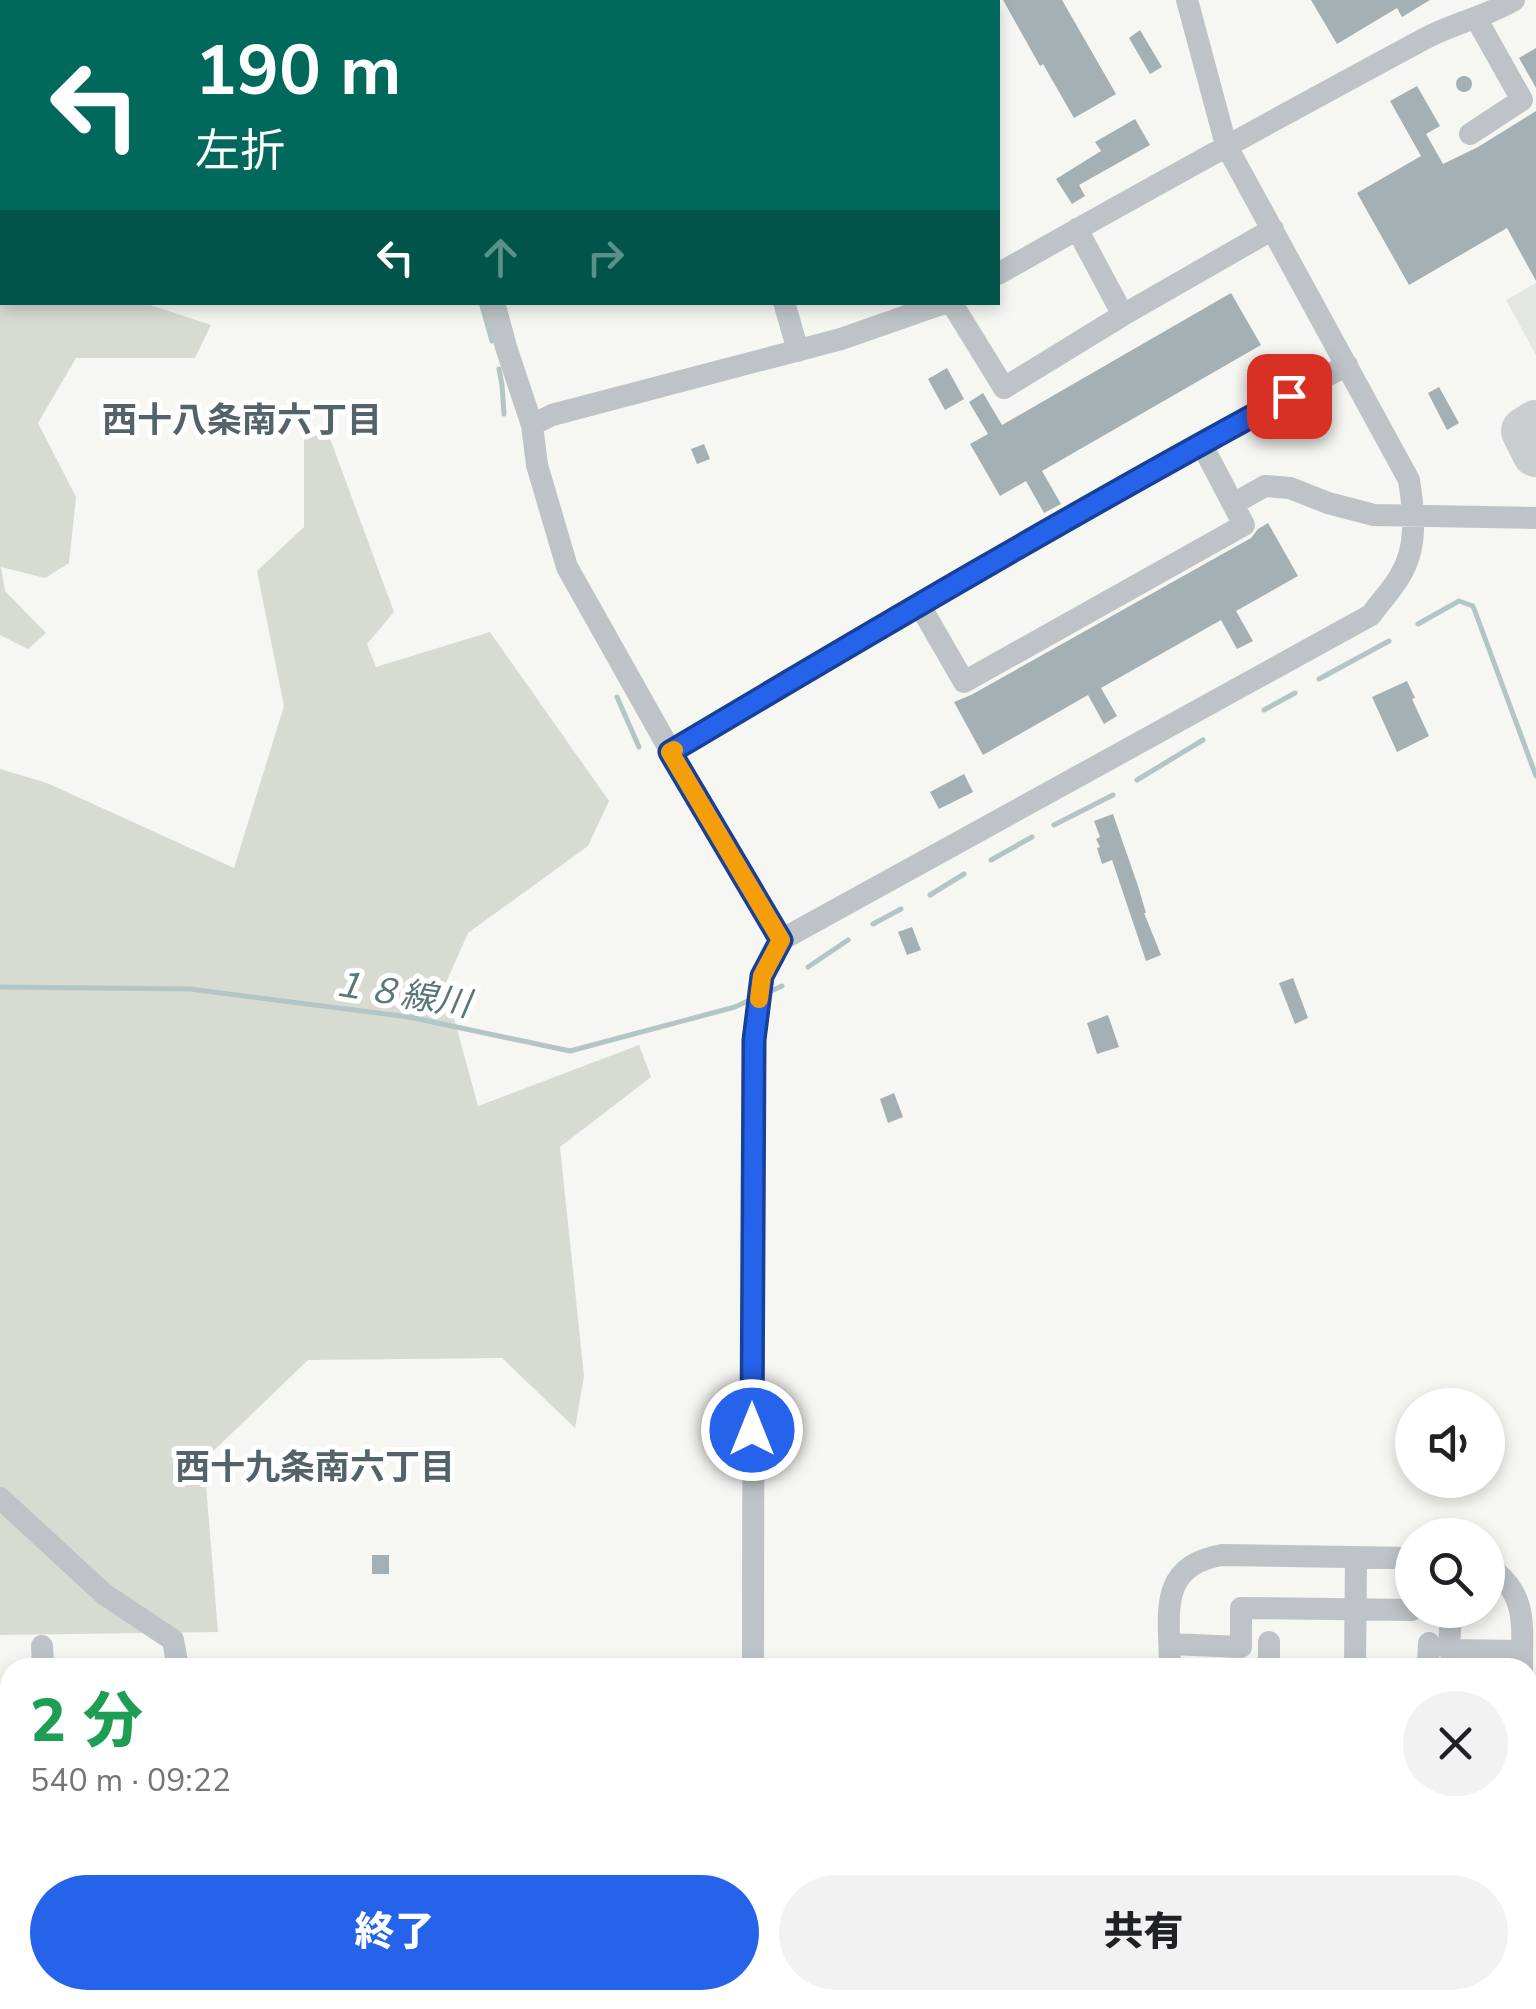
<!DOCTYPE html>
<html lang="ja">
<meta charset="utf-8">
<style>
:root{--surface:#fff;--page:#f2f2f2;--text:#202124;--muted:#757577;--accent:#2563eb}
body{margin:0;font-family:"Nunito Sans","Noto Sans JP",sans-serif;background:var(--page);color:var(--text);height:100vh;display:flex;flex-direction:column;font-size:38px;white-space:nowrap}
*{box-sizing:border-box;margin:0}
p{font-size:32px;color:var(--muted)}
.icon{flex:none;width:55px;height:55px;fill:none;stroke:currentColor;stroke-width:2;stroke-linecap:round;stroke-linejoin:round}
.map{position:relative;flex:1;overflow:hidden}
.drawer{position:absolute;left:0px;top:1658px;width:1538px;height:352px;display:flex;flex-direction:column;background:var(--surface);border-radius:30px 30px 0 0;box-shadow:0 5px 15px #0003}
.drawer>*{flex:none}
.banner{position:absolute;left:0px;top:0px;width:1000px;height:305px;box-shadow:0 5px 15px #0003;background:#00695c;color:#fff;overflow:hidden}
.controls{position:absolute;left:1395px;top:1388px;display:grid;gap:20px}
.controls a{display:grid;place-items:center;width:110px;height:110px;border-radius:50%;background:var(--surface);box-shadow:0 5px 15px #0003;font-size:50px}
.pin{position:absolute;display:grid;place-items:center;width:85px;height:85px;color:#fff;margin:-42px;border-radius:20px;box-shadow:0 5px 15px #0006}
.me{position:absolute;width:110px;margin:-55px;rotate:0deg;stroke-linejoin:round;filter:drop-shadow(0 0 8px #0008)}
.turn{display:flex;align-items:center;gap:35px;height:210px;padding:0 30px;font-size:45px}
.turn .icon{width:130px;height:130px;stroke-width:2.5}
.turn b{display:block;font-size:70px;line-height:85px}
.lanes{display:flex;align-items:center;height:95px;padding:0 30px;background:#0003;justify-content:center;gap:50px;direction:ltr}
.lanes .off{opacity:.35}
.round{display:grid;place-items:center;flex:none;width:105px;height:105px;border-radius:52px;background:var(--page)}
.headline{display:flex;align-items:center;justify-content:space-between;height:170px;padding:0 30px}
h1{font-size:60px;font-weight:800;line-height:75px;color:#1e9e55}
.action{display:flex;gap:20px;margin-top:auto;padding:20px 30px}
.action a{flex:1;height:115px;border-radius:60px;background:var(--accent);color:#fff;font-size:40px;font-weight:800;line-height:115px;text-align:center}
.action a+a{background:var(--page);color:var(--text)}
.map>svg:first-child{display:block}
.built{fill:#e4e6e4}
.green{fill:#d7dbd2}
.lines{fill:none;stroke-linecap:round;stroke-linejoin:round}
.stream{stroke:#b4c5c6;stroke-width:5}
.taxiway{stroke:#cacece;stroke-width:48}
.building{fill:#a4b0b3}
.minor{stroke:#bdc3c6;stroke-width:22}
.route-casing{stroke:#184099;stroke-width:25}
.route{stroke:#2563eb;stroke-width:18}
.slow{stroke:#f59e0b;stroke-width:18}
.labels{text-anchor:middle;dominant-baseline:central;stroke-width:10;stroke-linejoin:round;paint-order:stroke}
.neighbourhood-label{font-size:35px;font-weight:bold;fill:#536369;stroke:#fff}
.water-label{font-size:35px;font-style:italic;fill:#5c7779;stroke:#fff}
</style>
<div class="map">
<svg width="1536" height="2009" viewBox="0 0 1536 2009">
<rect width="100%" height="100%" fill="#f6f6f3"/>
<path class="built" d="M1536,283V355L1506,300Z"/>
<path class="green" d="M2,231V302L144,303L211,325L195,358H76L38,423L76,497L69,563L45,578L1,567L5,591L46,633L28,649L0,635V234Z
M328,433L394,612L367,644L376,667L490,632L609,801L588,846L468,933L445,985L478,1106L639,1045L651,1077L560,1147L584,1376L575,1428L502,1358L308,1360L204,1460L218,1632L0,1635V769L47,783L234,868L284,706L257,571L304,527V438Z
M0,1940H10L12,2009H0Z"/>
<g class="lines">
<path class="stream" d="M501,2L504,0
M481,302L492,341
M499,369L502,385L504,414
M1418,624L1459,601L1473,606L1536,776
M1319,679L1389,641
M617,697L639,747
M1264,710L1295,693
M1137,780L1203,740
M1054,825L1113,795
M991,860L1032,837
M930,895L964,874
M873,924L901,909
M808,967L848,940
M0,987L190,989L409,1017L570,1051L735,1007L752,999
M767,993L782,986"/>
<path class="taxiway" d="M1536,424L1525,431L1536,453"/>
</g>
<path class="building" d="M1003,0H1062L1116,94L1074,118L1043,64L1040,66Z
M1311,0H1430L1402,17L1397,8L1337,44Z
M1140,30L1162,67L1150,74L1129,38Z
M1536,48V88L1519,58Z
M1456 84a8 8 0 1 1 16 0a8 8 0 1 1-16 0Z
M1417,86L1440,126L1426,134L1443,164L1478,147L1536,111V281L1507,228L1409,285L1357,193L1421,156L1390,101Z
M1135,119L1150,145L1079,185L1085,196L1072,204L1056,179L1101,151L1095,142Z
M1231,293L1261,345L1042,471L1061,504L1044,513L1026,481L1000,496L970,444L988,434L969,402L983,393L1002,425Z
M947,368L964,399L945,410L928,379Z
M1439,387L1459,423L1447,430L1428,393Z
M704,444L710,459L697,464L691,449Z
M1268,523L1298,576L1236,611L1253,641L1237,649L1221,620L1101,688L1117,716L1104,724L1088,695L983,755L954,702L971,695L1251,538L1258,529Z
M1407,681L1415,698L1412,699L1429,736L1397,752L1372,697Z
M964,774L973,792L939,809L930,792Z
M1113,814L1138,886L1146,913H1144L1161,955L1146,961L1112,860L1102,864L1097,848L1100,847L1096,839L1100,837L1094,821Z
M912,927L921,950L907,955L898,932Z
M1293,978L1308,1018L1295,1024L1279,983Z
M1108,1015L1119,1047L1097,1054L1087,1023Z
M894,1093L903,1117L888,1123L880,1099Z
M372,1555H389V1574H372Z"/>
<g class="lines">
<path class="minor" d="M415,0L416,2
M565,2L566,0
M1470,134L1522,100L1476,18
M998,274C1139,194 1281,116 1424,39C1453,23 1486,17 1514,0
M494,302L506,347L532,425L537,465L567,567L671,752L781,940
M784,302L798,351
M951,302L1004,388L1123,315L1077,229
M1123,315L1273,229
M532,425L552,415L841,339L947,302
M1233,504L1265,486L1290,488L1328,503L1374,515L1536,518
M919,604L964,682L1244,525L1201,443
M671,752C894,619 1118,488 1347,365
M0,1498L104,1594L173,1640L178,1668
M1488,1566C1528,1594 1522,1623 1522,1668
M1451,1610L1449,1650L1522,1651
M1269,1642V1668
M1170,1644L1241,1647V1608L1412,1610
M42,1646L43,1668
M753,1668L754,1039L762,976L781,940L1371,615C1380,602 1392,590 1400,576C1418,547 1414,512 1409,480L1226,145L1187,0
M1170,1668C1170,1616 1156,1566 1222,1555L1412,1558
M1355,1668L1356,1557
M1428,1668L1429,1643
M2,1855H10
M1170,2000L1173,2009
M40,2009V2000
M124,2009V2000
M197,2009V2000
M275,2009V2000
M391,2009V2000
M506,2009V2000
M619,2009V2000
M750,2009V2000
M1076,2009V2000
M1264,2009V2000
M1353,2009V2000
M1451,2009V2000
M1514,2009L1518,2000"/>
</g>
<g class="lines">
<defs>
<path id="route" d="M752,1430L754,1040L762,976L781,940L670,752C875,630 1080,509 1289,396"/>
</defs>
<use href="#route" class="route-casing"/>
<use href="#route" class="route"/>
<path class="slow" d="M674,750L670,752L781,940L762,976L759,999"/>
</g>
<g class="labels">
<g class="neighbourhood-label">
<text x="242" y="420">西十八条南六丁目</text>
<text x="315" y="1467">西十九条南六丁目</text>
</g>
<g class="water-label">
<text transform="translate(401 994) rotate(9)">１８線川</text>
</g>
</g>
</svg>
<div class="controls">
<a><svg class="icon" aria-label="sound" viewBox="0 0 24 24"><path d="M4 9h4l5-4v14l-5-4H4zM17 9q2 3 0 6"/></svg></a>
<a><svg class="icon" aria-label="search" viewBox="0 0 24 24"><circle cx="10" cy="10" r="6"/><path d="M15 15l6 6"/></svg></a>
</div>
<div class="pin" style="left:1289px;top:396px;background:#d93025"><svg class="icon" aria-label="arrive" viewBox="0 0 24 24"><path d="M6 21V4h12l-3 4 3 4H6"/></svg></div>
<svg class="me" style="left:752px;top:1430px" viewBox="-20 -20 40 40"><circle r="17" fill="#2563eb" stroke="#fff" stroke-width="3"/><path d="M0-11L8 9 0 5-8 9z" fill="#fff"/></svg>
<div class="banner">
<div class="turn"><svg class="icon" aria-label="left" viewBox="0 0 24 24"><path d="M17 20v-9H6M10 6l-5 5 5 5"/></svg><div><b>190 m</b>左折</div></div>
<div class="lanes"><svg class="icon" aria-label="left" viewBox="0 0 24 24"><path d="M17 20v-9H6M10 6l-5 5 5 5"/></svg><svg class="icon off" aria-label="ahead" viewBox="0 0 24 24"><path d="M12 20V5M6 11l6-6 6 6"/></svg><svg class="icon off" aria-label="right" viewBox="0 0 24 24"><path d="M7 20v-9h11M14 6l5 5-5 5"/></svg></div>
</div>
<section class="drawer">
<div class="headline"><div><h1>2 分</h1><p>540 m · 09:22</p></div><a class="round"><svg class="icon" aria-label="close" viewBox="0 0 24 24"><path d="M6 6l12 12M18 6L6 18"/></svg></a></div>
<div class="action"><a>終了</a><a>共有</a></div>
</section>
</div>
